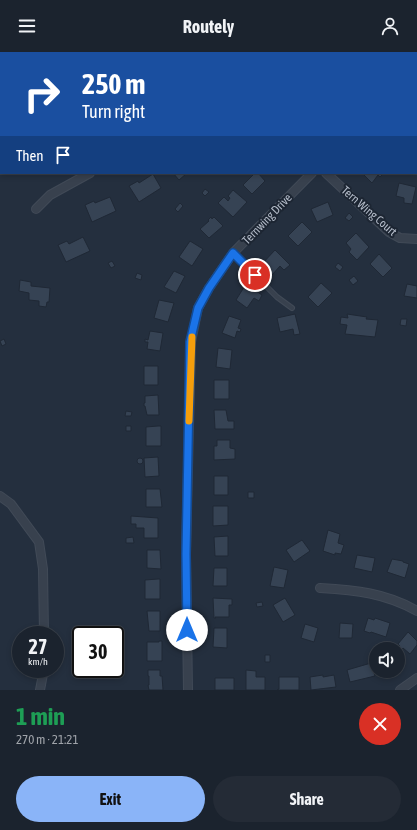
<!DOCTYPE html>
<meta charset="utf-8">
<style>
:root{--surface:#1b232e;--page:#242b36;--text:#f1f3f6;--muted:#a0a4aa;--line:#39404a;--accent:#8ab4f8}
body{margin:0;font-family:"Asap Condensed",sans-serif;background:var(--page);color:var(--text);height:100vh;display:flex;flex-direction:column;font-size:15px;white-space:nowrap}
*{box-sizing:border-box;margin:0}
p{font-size:13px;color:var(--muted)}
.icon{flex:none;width:22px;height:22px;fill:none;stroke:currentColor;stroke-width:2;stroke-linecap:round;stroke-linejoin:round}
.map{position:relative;height:638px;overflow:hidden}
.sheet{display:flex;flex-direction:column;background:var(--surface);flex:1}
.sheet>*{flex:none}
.hud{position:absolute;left:0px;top:0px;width:417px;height:122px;box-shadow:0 2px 6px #0003,0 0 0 1px var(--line);background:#1a4fa0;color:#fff;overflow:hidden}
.buttons{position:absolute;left:369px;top:590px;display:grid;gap:8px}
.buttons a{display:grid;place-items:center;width:36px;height:36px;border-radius:50%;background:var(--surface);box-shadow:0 2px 6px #0003,0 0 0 1px var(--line);font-size:20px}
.speed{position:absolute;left:12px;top:574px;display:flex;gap:8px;font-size:20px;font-weight:700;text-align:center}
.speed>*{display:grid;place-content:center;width:52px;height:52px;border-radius:50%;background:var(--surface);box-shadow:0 2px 6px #0003,0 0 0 1px var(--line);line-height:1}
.speed small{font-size:10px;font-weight:400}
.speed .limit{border:2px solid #111;border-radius:6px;background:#fff;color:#111}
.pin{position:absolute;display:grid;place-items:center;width:34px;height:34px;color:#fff;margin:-17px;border:2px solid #fff;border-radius:50%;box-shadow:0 1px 4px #0007}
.me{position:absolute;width:44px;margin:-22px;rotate:0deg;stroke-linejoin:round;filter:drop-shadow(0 0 3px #0008)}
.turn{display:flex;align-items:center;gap:14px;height:84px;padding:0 16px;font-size:18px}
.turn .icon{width:52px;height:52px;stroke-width:2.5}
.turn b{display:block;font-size:28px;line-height:34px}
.then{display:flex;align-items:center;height:38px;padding:0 16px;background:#0003;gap:8px;font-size:15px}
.round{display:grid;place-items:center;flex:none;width:42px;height:42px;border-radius:21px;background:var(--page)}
.headline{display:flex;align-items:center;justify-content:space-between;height:68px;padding:0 16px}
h1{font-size:24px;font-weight:700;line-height:30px;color:#1e9e55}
.cta{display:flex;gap:8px;margin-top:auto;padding:8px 16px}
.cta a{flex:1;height:46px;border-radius:24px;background:var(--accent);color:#111;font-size:16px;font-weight:700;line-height:46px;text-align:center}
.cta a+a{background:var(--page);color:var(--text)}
header{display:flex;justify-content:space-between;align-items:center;height:52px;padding:0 16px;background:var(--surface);font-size:18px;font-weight:700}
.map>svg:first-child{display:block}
.building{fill:#364354;stroke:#1f2835}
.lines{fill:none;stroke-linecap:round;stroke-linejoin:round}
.lane-casing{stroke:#414a57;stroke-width:6}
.street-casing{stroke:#414a57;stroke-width:10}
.lane{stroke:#38414e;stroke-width:4}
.street{stroke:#38414e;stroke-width:8}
.route-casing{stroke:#114b97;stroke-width:10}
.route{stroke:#1a73e8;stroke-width:7}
.slow{stroke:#f59e0b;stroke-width:7}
.labels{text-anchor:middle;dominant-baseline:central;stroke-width:4;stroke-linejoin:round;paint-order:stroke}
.street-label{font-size:12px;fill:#b4bcc9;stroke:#1d2633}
</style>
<header><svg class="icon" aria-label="menu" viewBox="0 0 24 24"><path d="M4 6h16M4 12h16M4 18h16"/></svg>Routely<svg class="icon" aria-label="person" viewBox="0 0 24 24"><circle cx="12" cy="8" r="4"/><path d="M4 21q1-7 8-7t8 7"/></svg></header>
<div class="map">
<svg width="417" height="638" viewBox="0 0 417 638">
<rect width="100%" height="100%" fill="#242f3e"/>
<path class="building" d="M173,121H185L186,122L179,128Z
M255,121H258L265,129L252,142L243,133Z
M362,121H384L380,125L378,123L372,131Z
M153,122L161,136L139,150L129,134L138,129L139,131Z
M399,131L416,135L412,152L404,151V146L396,144Z
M205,137L209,140L205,144L202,141Z
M233,138L247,150L233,165L218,151L224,145L228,149L230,146L228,144Z
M110,145L116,159L92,170L85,153L94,149L95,151Z
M328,150L333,163L317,170L311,157Z
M180,151L183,154L178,160L175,157Z
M349,161L353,165L349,169L345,166Z
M211,165L212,167L214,165L223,174L209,186L200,177L209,169L208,168Z
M302,170L312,180L298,194L288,184Z
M356,181L369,195L357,208L349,200L351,197L346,191Z
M83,185L90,199L66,210L58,193L67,189L69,192Z
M190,189L203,197L192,214L179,205Z
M275,198L290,213L284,218L280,214L272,223L261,213Z
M379,202L392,216L383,225L370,212Z
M112,209L115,214L111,216L108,211Z
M338,211L343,215L340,219L335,215Z
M174,219L185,224L176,241L164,235Z
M137,221L142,223L141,228L135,226Z
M354,224L358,229L353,233L349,228Z
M20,228L31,230V234L50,236L49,250H47L46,255L39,254V249L29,248V241L19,239Z
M321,231L332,241L318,255L308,245Z
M246,232L262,243L259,249L254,246L247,256L236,248Z
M407,232L417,234V246L404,244Z
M159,248L174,251L168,270L154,266Z
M295,262L300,282L294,283L293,277L280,280L277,266Z
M347,262L367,265L366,267L378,268L375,285L345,282L347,273L340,272L341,265L348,266Z
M229,264L241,268L238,276L241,277L240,280L237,279L235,286L222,281Z
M401,267H407L406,274L400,273Z
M150,279L163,281L160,299L147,297L148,290H145V287L148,288Z
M4,287L6,292L2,294L0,289Z
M218,296L232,298L230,317L216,315Z
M144,314H158V333H144Z
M214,328H229V347H214Z
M158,343L159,363H147L145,354H144V351H145V344Z
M214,358H226L228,369H234V377H215Z
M126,359L132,360L131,364H125Z
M126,374H131V379H126Z
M158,374H161V394H146V375Z
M217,388H230V396L235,397V407L214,408V394H217Z
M158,405L159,424L145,425L144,406Z
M137 409a3 3 0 1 1 6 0a3 3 0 1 1-6 0Z
M214,424H228V443H214Z
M146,437H160L162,455H146Z
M248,440H254V446H248Z
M213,454H228V473L213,474Z
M131,464L158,466V486H144V476H136V472H131Z
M328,478L340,482L338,491L344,493L341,502L335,501V503L323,499Z
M228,484V504H215L214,485Z
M133,485L134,491H126V486Z
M302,488L310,499L294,510L286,498Z
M147,498H160L161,517L147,516Z
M357,503L375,506L372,520L354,516Z
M392,507L403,509V510L409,512L405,526L387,520Z
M274,515L288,518L284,536L270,534Z
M214,516H227V534H213Z
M158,527H160V547H145V528Z
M213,546L232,547V553H229V565H215L216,566H214Z
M285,546L295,563L283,570L273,553Z
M262,550L263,554L257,555L256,551Z
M147,559H160V579H149Z
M368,566L374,568L375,566L390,571L386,585L371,580L370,581L364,579Z
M340,571L353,572L352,586H339Z
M305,572L318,576L314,590L301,586Z
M214,576H227V596L213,595Z
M408,580L417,589V593L410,602L403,596L400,600L397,597L400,594L398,592Z
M159,589H162V609H147V590H159Z
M265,603H270V610H265Z
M371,611L375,624L350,630L347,618Z
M148,618H160V624H162L163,638H149L148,633H149V624H148Z
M246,618L256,619V625H265V638H246Z
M323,623V625L334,623L336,635L311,638L310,625Z
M279,625H299V638H277L279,637Z
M215,626H234V638H215Z"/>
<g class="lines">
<defs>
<path id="lane" d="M233,201L277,245L292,256"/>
<path id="street" d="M218,1L219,0
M387,1V0
M326,121L389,180L400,186L417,187
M36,157L50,143L90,121
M0,444L11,452L39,490L43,517L44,583
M320,536C355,538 386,541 417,559
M40,638L44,617
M188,638L186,503L191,290L198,256L209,236L233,201L312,121
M400,638L417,626"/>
</defs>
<use href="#lane" class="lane-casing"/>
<use href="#street" class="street-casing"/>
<use href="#lane" class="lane"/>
<use href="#street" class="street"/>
</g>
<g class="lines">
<defs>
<path id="route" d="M187,578L186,502L190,290L198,256L209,236L233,201L255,223"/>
</defs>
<use href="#route" class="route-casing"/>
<use href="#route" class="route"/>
<path class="slow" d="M189,369L192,285"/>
</g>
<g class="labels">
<g class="street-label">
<text transform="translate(369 159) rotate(41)">Tern Wing Court</text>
<text transform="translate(267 167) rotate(-46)">Ternwing Drive</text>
</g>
</g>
</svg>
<div class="buttons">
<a><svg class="icon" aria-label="sound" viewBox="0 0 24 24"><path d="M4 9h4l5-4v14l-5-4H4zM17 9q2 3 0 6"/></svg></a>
</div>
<div class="speed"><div>27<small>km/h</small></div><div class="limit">30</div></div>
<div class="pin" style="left:255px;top:223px;background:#d93025"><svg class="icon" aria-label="arrive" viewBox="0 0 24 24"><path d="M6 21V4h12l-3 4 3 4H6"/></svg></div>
<svg class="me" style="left:187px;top:578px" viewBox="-20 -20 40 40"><circle r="19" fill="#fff"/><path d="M0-13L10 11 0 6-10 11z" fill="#1a73e8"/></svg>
<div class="hud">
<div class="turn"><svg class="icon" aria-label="right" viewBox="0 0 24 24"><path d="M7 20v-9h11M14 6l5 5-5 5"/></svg><div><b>250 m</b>Turn right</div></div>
<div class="then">Then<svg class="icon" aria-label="arrive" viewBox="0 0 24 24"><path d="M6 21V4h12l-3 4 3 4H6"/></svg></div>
</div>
</div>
<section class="sheet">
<div class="headline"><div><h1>1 min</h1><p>270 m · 21:21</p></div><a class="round" style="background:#d93025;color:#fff"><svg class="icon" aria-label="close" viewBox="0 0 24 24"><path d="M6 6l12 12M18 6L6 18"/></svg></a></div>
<div class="cta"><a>Exit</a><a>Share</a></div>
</section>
